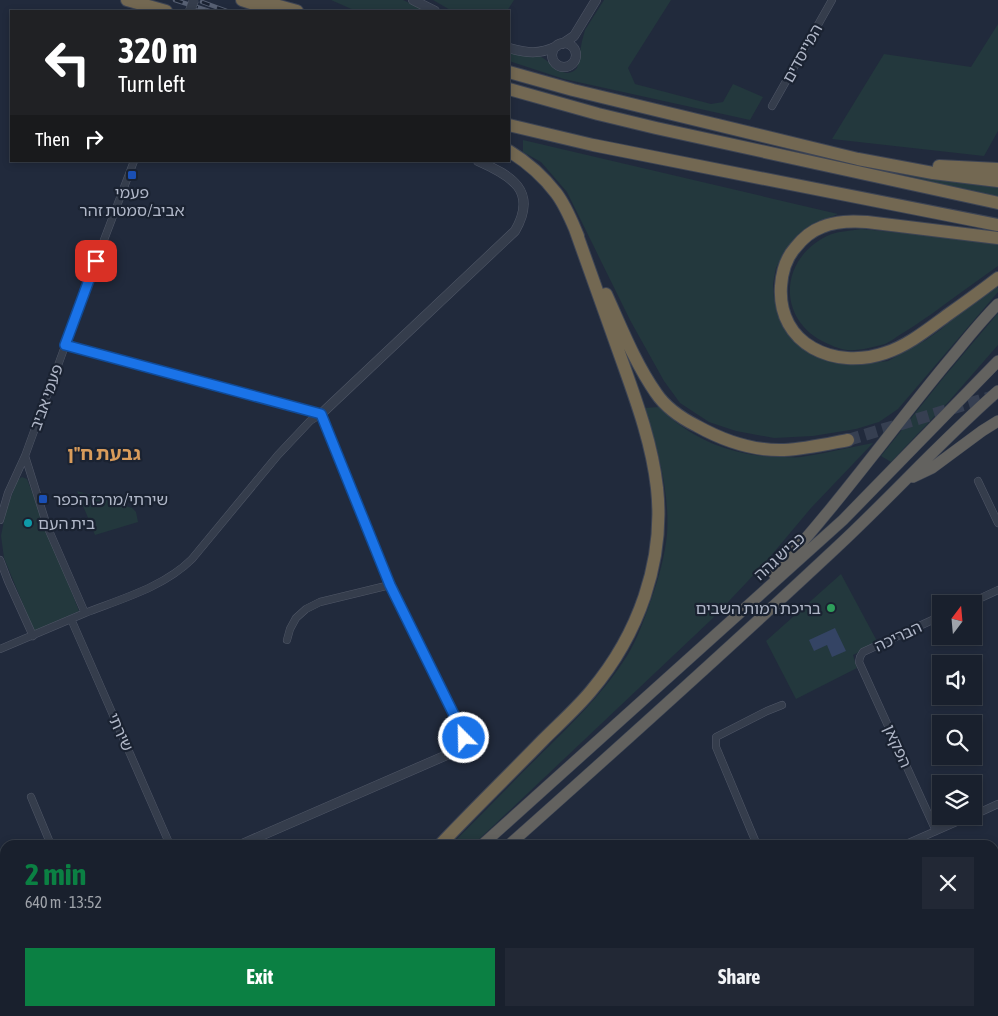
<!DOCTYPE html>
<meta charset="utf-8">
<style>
:root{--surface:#19202d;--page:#222835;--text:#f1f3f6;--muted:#9fa3aa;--line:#373e49;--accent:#0b8043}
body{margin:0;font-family:"Asap Condensed","Noto Sans Hebrew",sans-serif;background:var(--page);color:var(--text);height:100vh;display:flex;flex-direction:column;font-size:19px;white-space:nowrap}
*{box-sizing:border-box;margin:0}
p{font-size:16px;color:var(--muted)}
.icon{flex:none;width:28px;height:28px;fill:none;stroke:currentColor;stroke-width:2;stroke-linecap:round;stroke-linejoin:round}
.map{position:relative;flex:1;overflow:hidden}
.side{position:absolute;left:0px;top:840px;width:999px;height:176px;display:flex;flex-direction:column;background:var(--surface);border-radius:15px 15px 0 0;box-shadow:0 2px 8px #0003,0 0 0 1px var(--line)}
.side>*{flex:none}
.hud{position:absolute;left:10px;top:10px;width:500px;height:152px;border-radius:0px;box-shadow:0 2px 8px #0003,0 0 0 1px var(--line);background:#202124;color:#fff;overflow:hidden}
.needle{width:32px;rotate:16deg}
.buttons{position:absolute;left:932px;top:595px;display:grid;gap:10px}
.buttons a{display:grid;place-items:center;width:50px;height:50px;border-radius:0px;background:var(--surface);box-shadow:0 2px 8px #0003,0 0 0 1px var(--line);font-size:25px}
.pin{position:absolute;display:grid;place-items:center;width:42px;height:42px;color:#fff;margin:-21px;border-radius:10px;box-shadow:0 2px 8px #0006}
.me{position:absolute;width:55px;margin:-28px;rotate:337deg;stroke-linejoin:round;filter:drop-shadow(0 0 4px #0008)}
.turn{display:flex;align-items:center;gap:18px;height:105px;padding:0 25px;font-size:22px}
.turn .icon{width:65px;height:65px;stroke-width:2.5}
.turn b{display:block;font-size:35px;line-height:42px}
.then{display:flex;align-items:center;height:48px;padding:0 25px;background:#0003;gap:10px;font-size:19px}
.round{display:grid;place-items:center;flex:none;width:52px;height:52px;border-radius:0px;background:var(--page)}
.overview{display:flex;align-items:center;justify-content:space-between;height:85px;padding:0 25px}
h1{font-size:30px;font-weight:700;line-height:38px;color:var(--accent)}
.button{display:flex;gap:10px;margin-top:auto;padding:10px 25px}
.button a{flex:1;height:58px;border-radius:0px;background:var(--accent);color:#fff;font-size:20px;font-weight:700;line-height:58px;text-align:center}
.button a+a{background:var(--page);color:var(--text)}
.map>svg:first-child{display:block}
.green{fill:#23383d}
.water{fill:#344464}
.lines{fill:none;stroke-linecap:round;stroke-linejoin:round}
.motorway-tunnel{stroke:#363f51;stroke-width:12;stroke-dasharray:12 6;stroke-linecap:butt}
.minor-casing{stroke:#505767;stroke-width:8}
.tertiary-casing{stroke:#505767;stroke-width:10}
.trunk-casing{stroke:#3d4454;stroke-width:12}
.motorway-casing{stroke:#3d4454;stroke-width:14}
.minor{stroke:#353d4c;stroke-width:7}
.tertiary{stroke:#353d4c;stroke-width:9}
.trunk{stroke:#63625f;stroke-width:11}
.motorway{stroke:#736852;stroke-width:12}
.rail-casing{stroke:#576073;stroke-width:4.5}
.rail{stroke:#1a2231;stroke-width:2.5;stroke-dasharray:8;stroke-linecap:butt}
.tertiary-bridge-casing{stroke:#505767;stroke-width:10;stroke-linecap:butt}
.tertiary-bridge{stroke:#353d4c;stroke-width:9}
.route-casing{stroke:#114b97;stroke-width:12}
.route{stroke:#1a73e8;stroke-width:9}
.transit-dot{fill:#1a4fb4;stroke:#1a2231;stroke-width:2}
.culture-dot{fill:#0f9aa8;stroke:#1a2231;stroke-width:2}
.leisure-dot{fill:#2e9e5b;stroke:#1a2231;stroke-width:2}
.labels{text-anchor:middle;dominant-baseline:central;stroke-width:4.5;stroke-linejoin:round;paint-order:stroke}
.street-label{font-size:16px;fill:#b0b7c8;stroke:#1a2231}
.poi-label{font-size:16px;fill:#b0b7c8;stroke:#1a2231;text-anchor:start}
.quarter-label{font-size:19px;font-weight:bold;fill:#d99c5b;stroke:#1a2231}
</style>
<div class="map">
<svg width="998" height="1016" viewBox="0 0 998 1016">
<rect width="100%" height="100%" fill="#212a3c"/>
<path class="green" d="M331,0H403L427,11H356Z
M433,0H514L507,11H452Z
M604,0H671L628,68L635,84L711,104L723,102L733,84L763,97L750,120L564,79L509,61V50C518,52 528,53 537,55C550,59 564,83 577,68L582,41L585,30Z
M998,24V131L984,156L832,139L884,54L971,67Z
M523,140L838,214L814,224L785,251L776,268L773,284L774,299L778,314L786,330L851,364L871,363L888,361L926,340L940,330L992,285L998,288V292L898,409L879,422L856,429L813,436L774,438L736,431L709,422L680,403L664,381L630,320L567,192L541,162L523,152Z
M896,173L998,188V198L994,197Z
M861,229L955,238L998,244V266C976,282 954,297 933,313C921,321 910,329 898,336C894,339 889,342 885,344C874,347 859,351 847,350C839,349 830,345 822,341C776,316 781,258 827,236C838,231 850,231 861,229Z
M998,313V345L950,400L891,462L881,456L944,377Z
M659,407C692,441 736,457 782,457C789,457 795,458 801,457C809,456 817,454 824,453C840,450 856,446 873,443L811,508L764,564L712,619L473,845H451C478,818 504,791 531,764C565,730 601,697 627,656C638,638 645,617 652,597C659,577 665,555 667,534C670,491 657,448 645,408Z
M22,477L27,479L79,611L34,631L4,558L1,536L6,510L13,492L17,480Z
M77,491L132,508L136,512L138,522L95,535Z
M841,574L878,643L853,655L857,668L796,699L766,641Z"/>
<path class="water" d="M835,628L846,651L832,657L827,645L814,651L809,640Z"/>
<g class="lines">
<path class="motorway-tunnel" d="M848,440L994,396"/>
<defs>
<path id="minor" d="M772,106L832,0
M65,345L321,414
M25,456L47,526L85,613
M978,481L998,523
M0,520L8,493L25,456L96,261L134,161
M0,560L8,581L33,636
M968,604L998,590
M71,619L170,845
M287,640L290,629L296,618L306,609L320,602L390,585
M0,649C29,637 57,625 85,613C121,599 164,587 192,559L278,455L310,421L321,414
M31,797L51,845
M974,815L998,804
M936,831L859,662L860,657L863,652L941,616
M757,845L716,747V737L767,711L782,705
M904,845L970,816
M0,873L5,871
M819,1011L835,1016
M425,1016L426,1011
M752,1016L753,1011"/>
<path id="tertiary" d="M413,0L435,11
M552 55a12 12 0 1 1 24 0a12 12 0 1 1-24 0Z
M562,44L574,36L596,0
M509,48C527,53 539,55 557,46
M240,845L456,751C463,745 464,740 462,731L390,585L321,414L515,231C538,191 512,176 478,161
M0,950L5,947"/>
<path id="trunk" d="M913,477L932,468L982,431L998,421
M774,574C836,507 888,434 946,364C963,344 979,323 998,304
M482,845L843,520L998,361
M509,845C619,747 728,649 836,548C891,497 941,441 998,391
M303,1016L308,1011
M326,1016L331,1011"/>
<path id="motorway" d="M127,0L166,11
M242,0L263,7
M257,0L297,11
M509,72L573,90L858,159L933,173L998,181
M509,89L598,114L656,128L998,203
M509,125L593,145L998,225
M509,151C527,162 543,176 556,193C566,206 572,222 578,236
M939,166L998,169
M998,238L867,222C851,221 836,221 822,227C811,231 802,239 795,248C786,258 782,272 781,286C777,345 835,370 885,353C907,346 927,330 946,316C963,304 981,291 998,278
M606,294C621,327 635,363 656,393C666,408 681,418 697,426C724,441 753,451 784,450C805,449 827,444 848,440
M440,845C474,809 509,775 543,740C559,724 577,708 591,691C638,635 665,562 657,488C652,443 636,400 621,358C606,315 590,272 575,229
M295,1016L299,1011"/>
</defs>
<use href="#minor" class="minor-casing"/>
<use href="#tertiary" class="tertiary-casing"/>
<use href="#trunk" class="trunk-casing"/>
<use href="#motorway" class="motorway-casing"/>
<use href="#minor" class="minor"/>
<use href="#tertiary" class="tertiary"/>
<use href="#trunk" class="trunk"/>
<use href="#motorway" class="motorway"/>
<defs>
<path id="rail" d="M175,0L209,11
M202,2L227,11"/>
</defs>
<use href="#rail" class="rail-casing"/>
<use href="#rail" class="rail"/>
<defs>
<path id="tertiary-bridge" d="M190,11L194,0"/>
</defs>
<use href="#tertiary-bridge" class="tertiary-bridge-casing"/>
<use href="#tertiary-bridge" class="tertiary-bridge"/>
</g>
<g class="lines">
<defs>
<path id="route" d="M96,261L65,345L321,414L390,585L462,731L464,738"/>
</defs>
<use href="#route" class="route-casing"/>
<use href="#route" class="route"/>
</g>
<g class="transit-dot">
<rect x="127" y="170" width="10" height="10" rx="2.5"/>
<rect x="38" y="494" width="10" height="10" rx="2.5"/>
</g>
<circle class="culture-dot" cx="28" cy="523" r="5"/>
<circle class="leisure-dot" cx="831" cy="608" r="5"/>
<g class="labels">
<g class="street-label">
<text transform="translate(802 53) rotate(-61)">המייסדים</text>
<text transform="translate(46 397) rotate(-70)">פעמי אביב</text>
<text transform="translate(779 556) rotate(-42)">כביש גהה</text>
<text transform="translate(898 636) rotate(-25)">הבריכה</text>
<text transform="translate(121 732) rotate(66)">שירתי</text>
<text transform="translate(898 746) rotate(66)">הפקאן</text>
</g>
<g class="poi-label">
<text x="132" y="192" text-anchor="middle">פעמי<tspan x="132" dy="18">אביב/סמטת זהר</tspan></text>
<text x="53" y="499">שירתי/מרכז הכפר</text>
<text x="38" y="523">בית העם</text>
<text x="821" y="608" text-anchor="end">בריכת רמות השבים</text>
</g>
<g class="quarter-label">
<text x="104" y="453">גבעת ח"ן</text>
</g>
</g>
</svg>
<div class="buttons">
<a><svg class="needle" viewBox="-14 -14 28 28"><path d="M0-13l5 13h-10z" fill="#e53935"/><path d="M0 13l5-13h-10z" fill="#9fa3aa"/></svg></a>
<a><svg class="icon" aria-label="sound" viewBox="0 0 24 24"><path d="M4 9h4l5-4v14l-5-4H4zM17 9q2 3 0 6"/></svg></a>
<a><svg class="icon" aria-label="search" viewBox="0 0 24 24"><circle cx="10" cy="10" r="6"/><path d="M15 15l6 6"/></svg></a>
<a><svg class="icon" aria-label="layers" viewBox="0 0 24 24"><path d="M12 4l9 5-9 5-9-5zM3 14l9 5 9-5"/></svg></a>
</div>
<div class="pin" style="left:96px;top:261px;background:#d93025"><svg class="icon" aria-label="arrive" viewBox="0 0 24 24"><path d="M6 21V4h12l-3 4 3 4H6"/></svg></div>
<svg class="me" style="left:464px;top:738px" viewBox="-20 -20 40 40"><circle r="17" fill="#1a73e8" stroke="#fff" stroke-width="3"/><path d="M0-11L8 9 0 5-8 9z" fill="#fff"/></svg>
<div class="hud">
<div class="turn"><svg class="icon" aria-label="left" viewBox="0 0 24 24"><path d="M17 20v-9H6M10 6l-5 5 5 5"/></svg><div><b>320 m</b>Turn left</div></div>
<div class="then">Then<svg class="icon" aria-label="right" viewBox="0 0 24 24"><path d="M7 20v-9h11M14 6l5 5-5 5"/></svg></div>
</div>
<section class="side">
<div class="overview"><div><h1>2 min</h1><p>640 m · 13:52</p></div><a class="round"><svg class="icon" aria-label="close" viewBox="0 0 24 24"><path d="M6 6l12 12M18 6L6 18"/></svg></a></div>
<div class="button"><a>Exit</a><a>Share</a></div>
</section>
</div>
